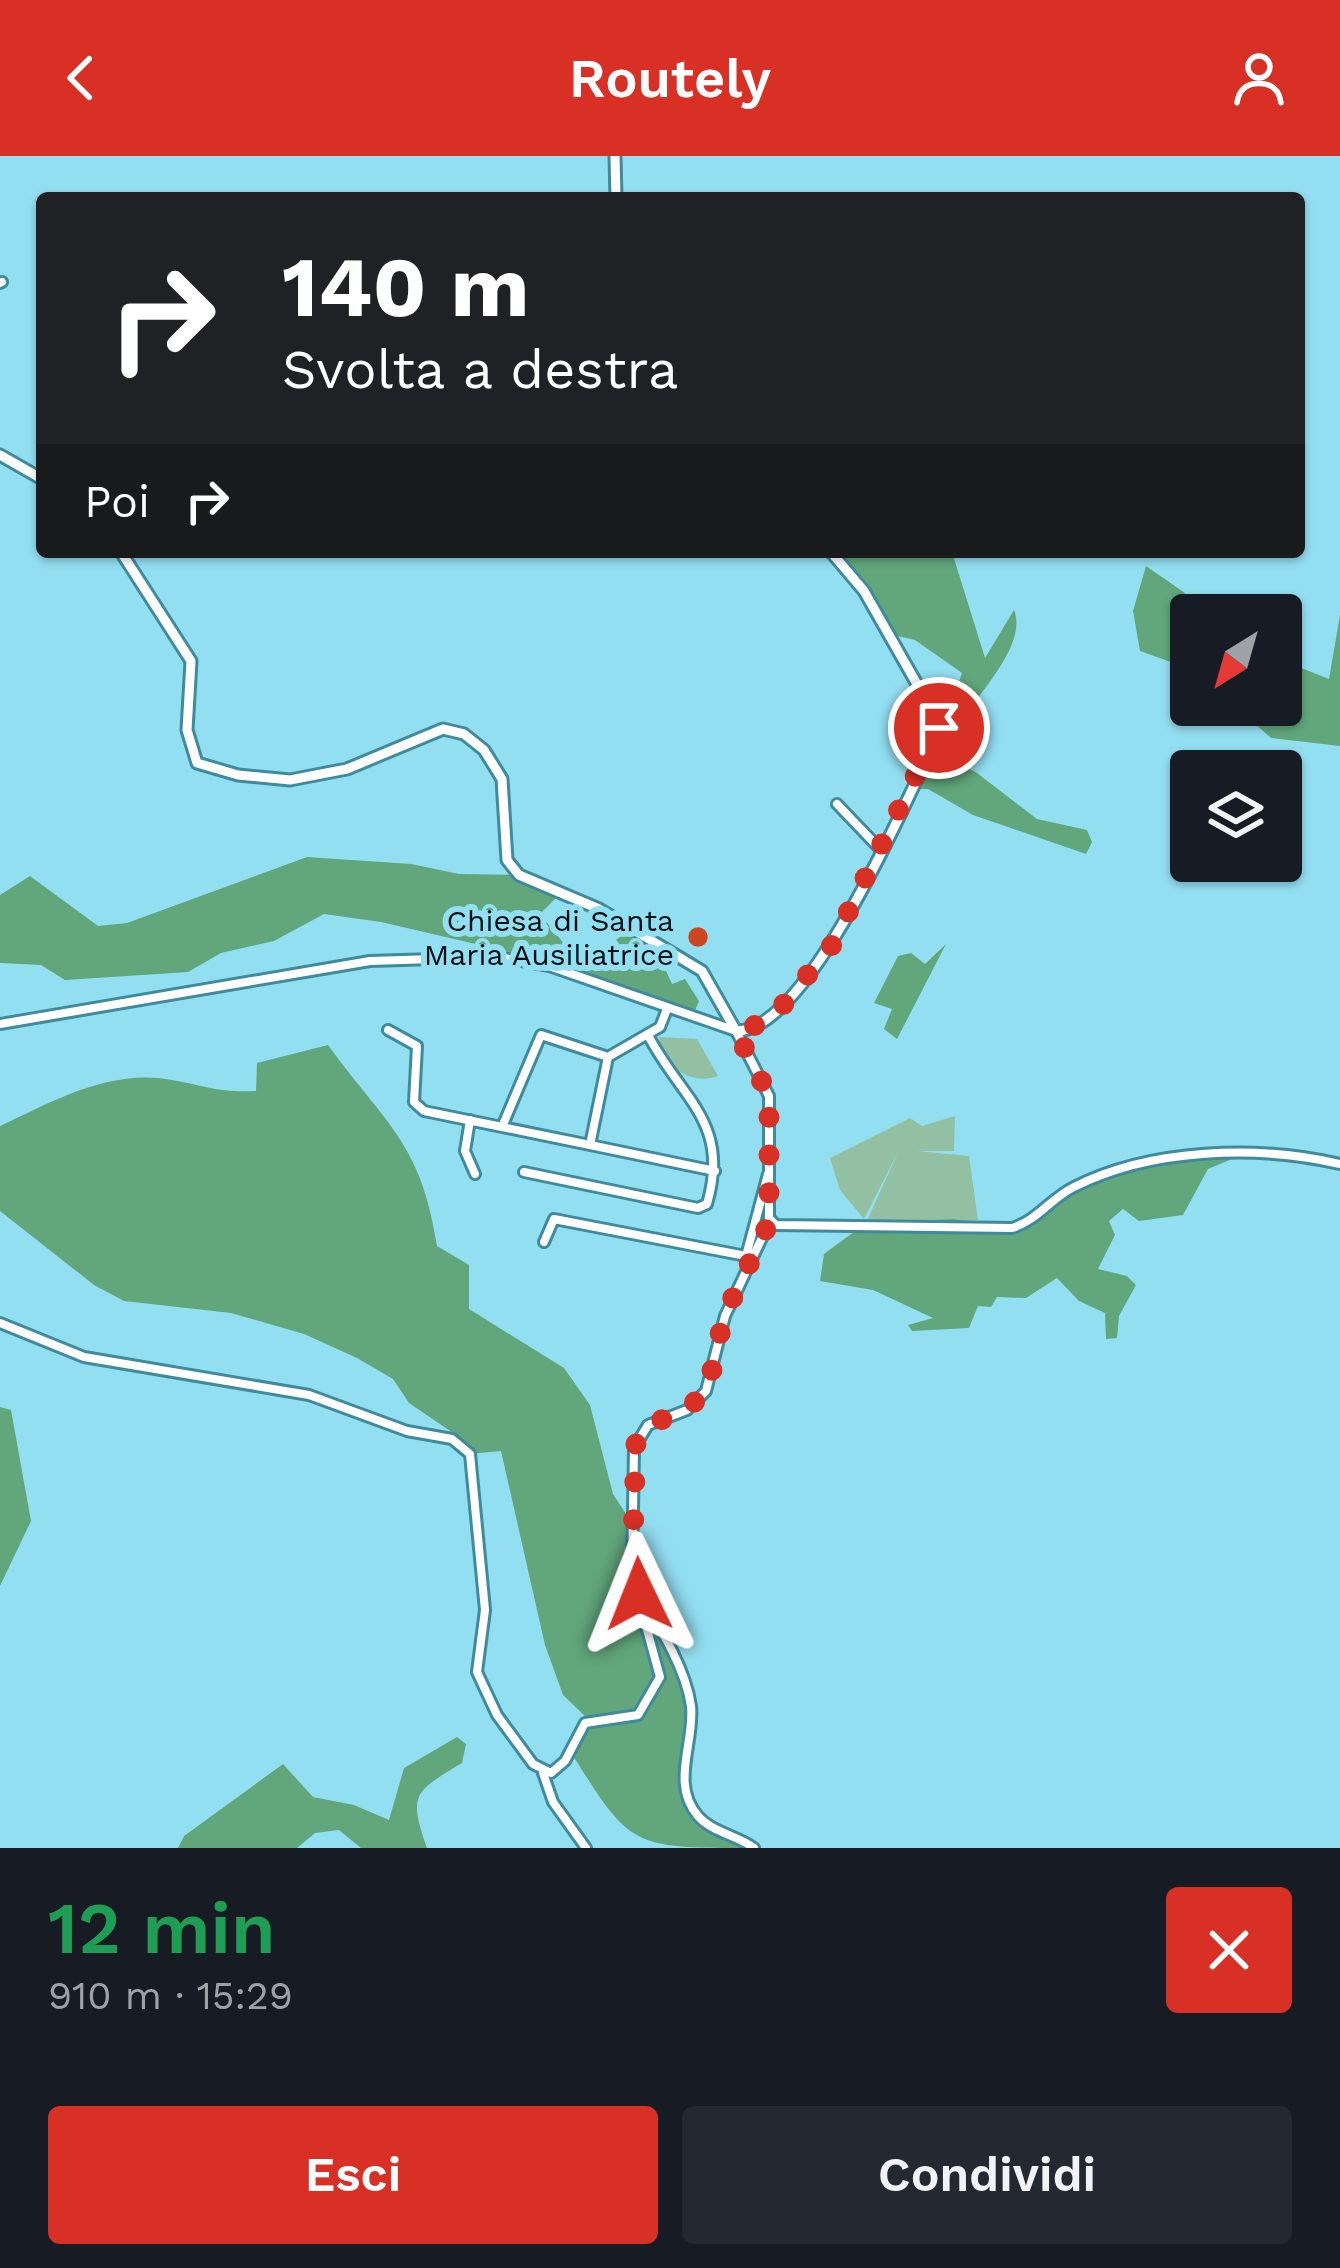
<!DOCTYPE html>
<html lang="it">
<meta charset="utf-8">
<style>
:root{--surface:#171b24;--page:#242831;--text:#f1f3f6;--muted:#9ea1a6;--accent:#d93025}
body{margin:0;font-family:"Work Sans",sans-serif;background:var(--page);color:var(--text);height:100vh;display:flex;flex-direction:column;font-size:45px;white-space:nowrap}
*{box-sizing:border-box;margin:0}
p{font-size:39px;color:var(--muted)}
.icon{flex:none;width:66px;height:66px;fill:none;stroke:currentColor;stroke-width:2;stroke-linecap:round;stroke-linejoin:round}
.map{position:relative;height:1692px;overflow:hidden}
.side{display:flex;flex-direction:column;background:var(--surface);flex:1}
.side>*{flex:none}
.banner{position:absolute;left:36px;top:36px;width:1269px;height:366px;border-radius:12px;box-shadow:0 3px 9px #0004;background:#202124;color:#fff;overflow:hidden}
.needle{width:78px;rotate:217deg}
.fabs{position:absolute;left:1170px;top:438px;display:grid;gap:24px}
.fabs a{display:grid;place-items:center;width:132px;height:132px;border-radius:12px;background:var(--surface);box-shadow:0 3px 9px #0004;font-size:60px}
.pin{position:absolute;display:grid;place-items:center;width:102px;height:102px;color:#fff;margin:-51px;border:6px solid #fff;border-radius:50%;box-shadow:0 3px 12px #0007}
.me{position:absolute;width:132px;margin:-66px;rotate:358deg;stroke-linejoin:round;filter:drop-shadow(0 0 9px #0008)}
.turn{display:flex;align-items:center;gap:42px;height:252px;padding:0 48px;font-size:54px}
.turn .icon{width:156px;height:156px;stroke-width:2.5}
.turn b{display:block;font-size:84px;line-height:102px}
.then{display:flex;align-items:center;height:114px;padding:0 48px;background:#0003;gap:24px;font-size:45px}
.round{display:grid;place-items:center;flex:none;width:126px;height:126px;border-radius:12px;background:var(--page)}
.overview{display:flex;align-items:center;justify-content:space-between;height:204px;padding:0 48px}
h1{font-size:72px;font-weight:600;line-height:90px;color:#1e9e55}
.action{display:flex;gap:24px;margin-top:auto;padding:24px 48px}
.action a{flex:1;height:138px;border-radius:12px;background:var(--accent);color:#fff;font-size:48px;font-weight:600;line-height:138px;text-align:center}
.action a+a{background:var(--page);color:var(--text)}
header{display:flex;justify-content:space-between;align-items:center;height:156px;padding:0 48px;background:var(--accent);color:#fff;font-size:54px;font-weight:600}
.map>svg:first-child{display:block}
.green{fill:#93bfa2}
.forest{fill:#61a77b}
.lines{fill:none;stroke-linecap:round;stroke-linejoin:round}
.minor-casing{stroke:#3f8b9d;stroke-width:14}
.tertiary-casing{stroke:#3f8b9d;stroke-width:15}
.minor{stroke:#fff;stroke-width:8}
.tertiary{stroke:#fff;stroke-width:9}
.route{stroke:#d93025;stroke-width:21;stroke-dasharray:0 37.8}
.poi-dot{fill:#ce4520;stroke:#93dff2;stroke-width:4.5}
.labels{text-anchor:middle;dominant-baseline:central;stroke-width:12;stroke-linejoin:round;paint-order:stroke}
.poi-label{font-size:30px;fill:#000f15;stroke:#93dff2;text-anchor:end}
</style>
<header><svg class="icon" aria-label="back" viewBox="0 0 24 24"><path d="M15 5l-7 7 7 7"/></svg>Routely<svg class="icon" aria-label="person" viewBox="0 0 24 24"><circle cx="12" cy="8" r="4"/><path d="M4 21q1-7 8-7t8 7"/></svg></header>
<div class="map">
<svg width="1340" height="1692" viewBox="0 0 1340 1692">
<rect width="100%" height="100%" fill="#93dff2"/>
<path class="green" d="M659,881L697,883L718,920C690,930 661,910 659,881Z
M955,960L954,995H917L969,1000L978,1064L866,1067L899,994L864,1063L840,1034L830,1002L910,962L922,970Z"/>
<path class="forest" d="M831,396H952L985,502L1014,454C1031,496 953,561 941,598L977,617L1037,663L1087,674L1092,686L1086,698L973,659L928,633H917L941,558L920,525L958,529L962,517L915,484L889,478Z
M1146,410L1185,437L1176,462L1191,469V528L1182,510L1140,495L1133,455Z
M1340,459V590L1271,582L1234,549H1281V504L1329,523Z
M307,701L411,708L459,718L519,719L561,737L540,758L582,810L629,774L673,801L662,806L672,828L685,823L699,845L693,859L536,802L381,766L324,758L274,785L221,797L188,816L65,824L41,809L0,807V739L30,720L98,770L127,767Z
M946,788L897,883L884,873L892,853L874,847L898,800L911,797L925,808Z
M328,889C386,969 421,986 437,1090L469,1109V1153L564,1212L590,1249L613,1338L637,1375L633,1419L639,1438L673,1496L691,1551L683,1622L694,1656L754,1692C630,1692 631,1692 570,1595L589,1564L563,1539L545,1489L501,1295L470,1298L456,1279L409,1247L393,1223L357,1202L304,1178L231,1157L124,1145L94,1129L0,1055V970C53,945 111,912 172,924C206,930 220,937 256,935L257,907Z
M1244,998L1208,1013L1183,1059L1139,1065L1123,1053L1109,1065L1115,1079L1098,1113L1127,1120L1136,1129L1119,1160L1117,1182L1106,1183L1105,1157L1079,1145L1057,1122L1026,1142L997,1141L991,1151L978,1150L969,1172L912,1175L908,1169L933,1162L873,1134L820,1125L824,1098L866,1067L953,1063L1012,1072C1099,1014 1143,1007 1244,998Z
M0,1251L11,1254L31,1365L0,1430Z
M457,1581L466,1588L462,1607C414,1636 408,1638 427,1692H361L339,1674L315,1677L297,1692H178L184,1680L283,1608L313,1641L354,1649L389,1664L404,1612Z"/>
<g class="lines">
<defs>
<path id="minor" d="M0,127L2,126
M837,648L880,693
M0,868L370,805L498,801L549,810L736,875L769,940V1067L725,1160L706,1235L687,1254L648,1269L634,1292L632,1419L660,1521L638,1559L585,1567L565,1605L551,1617L533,1608L497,1559L477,1516L485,1454L470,1298L452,1283L407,1275L309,1239L84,1201L0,1167
M388,874L417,890L414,946L424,955L502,971
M608,901L590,989L502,971L541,879L608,901L660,871L667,853
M470,964L465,995L475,1018
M590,989L715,1015
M524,1016L698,1052L707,1048C731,966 681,943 648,879
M769,1062L776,1069L1012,1072C1038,1064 1051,1042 1074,1031C1151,992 1258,989 1340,1008
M544,1086L554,1063L746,1100L768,1018
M643,1447C663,1475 686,1515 691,1550C695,1586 670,1628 698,1660C713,1677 737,1679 754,1692
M543,1617L553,1646L586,1692"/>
<path id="tertiary" d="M615,0L616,42
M0,299L42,323
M121,396L191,505L187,574L197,607L238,619L290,624L347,613L443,573L464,578L484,594L502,623L507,704L519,719L599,753L702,815L736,875C809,876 908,639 939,577L934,558L864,435L831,396"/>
</defs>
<use href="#minor" class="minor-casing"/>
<use href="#tertiary" class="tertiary-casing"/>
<use href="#minor" class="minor"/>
<use href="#tertiary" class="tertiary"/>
</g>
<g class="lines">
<path class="route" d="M639,1438L632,1419L636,1286L648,1269L687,1254L708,1232L724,1160L769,1067V940L736,875L770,865L832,789L939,572"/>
</g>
<circle class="poi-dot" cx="698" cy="781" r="12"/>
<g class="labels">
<g class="poi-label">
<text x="674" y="764">Chiesa di Santa<tspan x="674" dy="34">Maria Ausiliatrice</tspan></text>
</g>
</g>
</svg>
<div class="fabs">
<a><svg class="needle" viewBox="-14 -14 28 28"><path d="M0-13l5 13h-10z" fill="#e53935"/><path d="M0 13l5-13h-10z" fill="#9ea1a6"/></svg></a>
<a><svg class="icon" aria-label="layers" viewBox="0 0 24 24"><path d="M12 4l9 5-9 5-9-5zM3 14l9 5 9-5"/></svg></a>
</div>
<div class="pin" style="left:939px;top:572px;background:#d93025"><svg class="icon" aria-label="arrive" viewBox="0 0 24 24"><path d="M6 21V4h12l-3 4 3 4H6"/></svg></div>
<svg class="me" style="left:639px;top:1438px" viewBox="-20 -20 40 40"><path d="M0-17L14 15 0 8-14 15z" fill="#d93025" stroke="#fff" stroke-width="4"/></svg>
<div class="banner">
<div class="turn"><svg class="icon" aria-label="right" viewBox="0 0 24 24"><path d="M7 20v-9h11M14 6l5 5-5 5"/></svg><div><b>140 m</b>Svolta a destra</div></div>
<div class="then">Poi<svg class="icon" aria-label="right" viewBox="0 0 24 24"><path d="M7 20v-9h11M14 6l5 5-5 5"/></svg></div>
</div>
</div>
<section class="side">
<div class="overview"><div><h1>12 min</h1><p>910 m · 15:29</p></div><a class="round" style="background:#d93025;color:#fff"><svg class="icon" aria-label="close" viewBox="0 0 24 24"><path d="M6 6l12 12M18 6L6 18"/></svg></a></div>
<div class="action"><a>Esci</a><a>Condividi</a></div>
</section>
